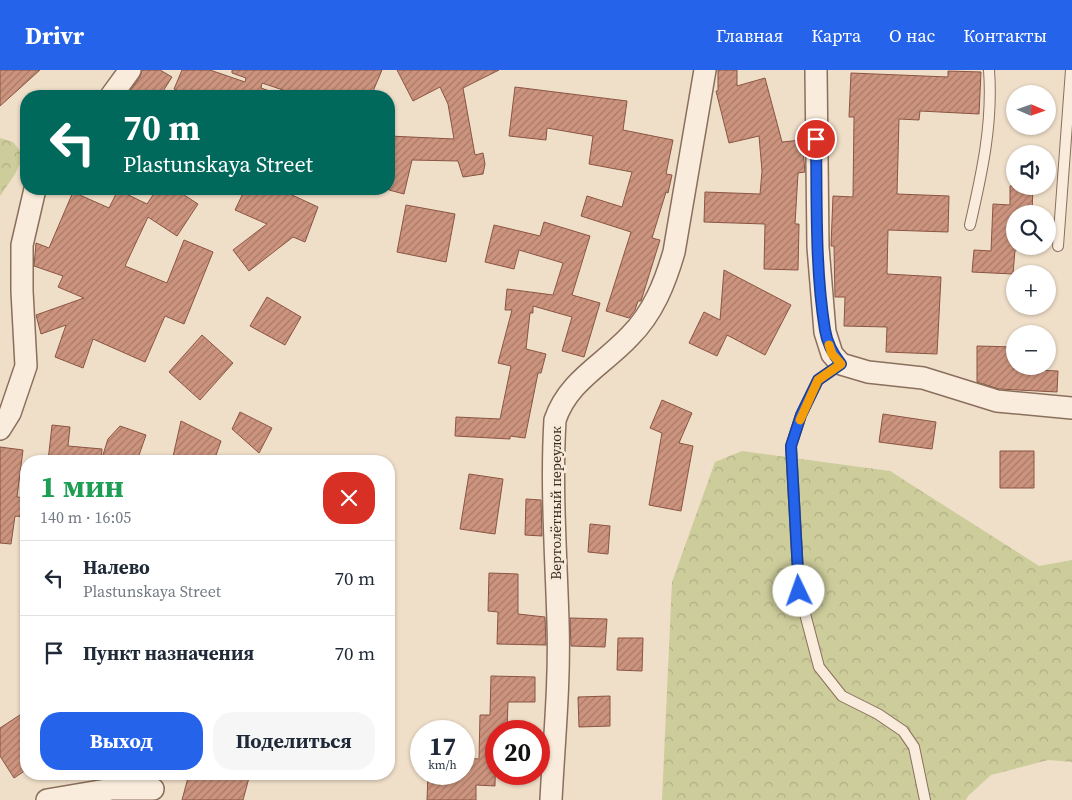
<!DOCTYPE html>
<html lang="ru">
<meta charset="utf-8">
<style>
:root{--surface:#fff;--page:#f6f6f7;--text:#1f2937;--muted:#747a83;--line:#e0e1e3;--accent:#2563eb}
body{margin:0;font-family:"Source Serif 4",serif;background:var(--page);color:var(--text);height:100vh;display:flex;flex-direction:column;font-size:19px;white-space:nowrap}
*{box-sizing:border-box;margin:0}
p{font-size:16px;color:var(--muted)}
.icon{flex:none;width:28px;height:28px;fill:none;stroke:currentColor;stroke-width:2;stroke-linecap:round;stroke-linejoin:round}
.map{position:relative;flex:1;overflow:hidden}
.details{position:absolute;left:20px;top:385px;width:375px;height:325px;display:flex;flex-direction:column;background:var(--surface);border-radius:20px;box-shadow:0 1px 4px #0004}
.details>*{flex:none}
.guide{position:absolute;left:20px;top:20px;width:375px;height:105px;border-radius:20px;box-shadow:0 1px 4px #0004;background:#00695c;color:#fff;overflow:hidden}
.needle{width:32px;rotate:92deg}
.tools{position:absolute;left:1006px;top:15px;display:grid;gap:10px}
.tools a{display:grid;place-items:center;width:50px;height:50px;border-radius:50%;background:var(--surface);box-shadow:0 1px 4px #0004;font-size:25px}
.speed{position:absolute;left:410px;top:650px;display:flex;gap:10px;font-size:25px;font-weight:700;text-align:center}
.speed>*{display:grid;place-content:center;width:65px;height:65px;border-radius:50%;background:var(--surface);box-shadow:0 1px 4px #0004;line-height:1}
.speed small{font-size:12px;font-weight:400}
.speed .limit{border:8px solid #d22;background:#fff;color:#111}
.pin{position:absolute;display:grid;place-items:center;width:42px;height:42px;color:#fff;margin:-21px;border:2px solid #fff;border-radius:50%;box-shadow:0 1px 5px #0007}
.me{position:absolute;width:55px;margin:-28px;rotate:357deg;stroke-linejoin:round;filter:drop-shadow(0 0 4px #0008)}
.turn{display:flex;align-items:center;gap:18px;height:105px;padding:0 20px;font-size:22px}
.turn .icon{width:65px;height:65px;stroke-width:2.5}
.turn b{display:block;font-size:35px;line-height:42px}
.round{display:grid;place-items:center;flex:none;width:52px;height:52px;border-radius:20px;background:var(--page)}
.headline{display:flex;align-items:center;justify-content:space-between;height:85px;padding:0 20px}
h1{font-size:30px;font-weight:700;line-height:38px;color:#1e9e55}
.button{display:flex;gap:10px;margin-top:auto;padding:10px 20px}
.button a{flex:1;height:58px;border-radius:20px;background:var(--accent);color:#fff;font-size:20px;font-weight:700;line-height:58px;text-align:center}
.button a+a{background:var(--page);color:var(--text)}
ul{padding:0;list-style:none}
li{display:flex;align-items:center;gap:15px;height:75px;padding:0 20px;border-top:1px solid var(--line)}
li div{flex:1}
li b{display:block;font-size:19px}
li em{font-style:normal}
header{display:flex;align-items:center;gap:30px;box-sizing:border-box;height:70px;padding:0 25px;background:var(--accent);color:#fff}
header strong{font-size:24px}
nav{display:flex;gap:28px;margin-inline-start:auto;font-size:18px}
.map>svg:first-child{display:block}
.forest{fill:url(#forest-crowns)}
.building{fill:url(#building-hatch);stroke:#8a5543}
.lines{fill:none;stroke-linecap:round;stroke-linejoin:round}
.service-casing{stroke:#8b6f5d;stroke-width:12}
.minor-casing{stroke:#8b6f5d;stroke-width:24}
.service{stroke:#f9ecdc;stroke-width:10}
.minor{stroke:#f9ecdc;stroke-width:21}
.route-casing{stroke:#184099;stroke-width:12}
.route{stroke:#2563eb;stroke-width:9}
.slow{stroke:#f59e0b;stroke-width:9}
.labels{text-anchor:middle;dominant-baseline:central;stroke-width:5;stroke-linejoin:round;paint-order:stroke}
.street-label{font-size:14px;fill:#3b2a20;stroke:#f6e9d8}
</style>
<header>
<strong>Drivr</strong>
<nav><a>Главная</a><a>Карта</a><a>О нас</a><a>Контакты</a></nav>
</header>
<div class="map">
<svg width="1072" height="730" viewBox="0 0 1072 730">
<defs>
<pattern id="forest-crowns" width="20" height="18" patternUnits="userSpaceOnUse" patternTransform="scale(1.25)"><rect width="20" height="18" fill="#cdcc9b"/><path d="M2 6a3 3 0 1 1 6 0M12 15a3 3 0 1 1 6 0" fill="none" stroke="#b1af85"/></pattern>
<pattern id="building-hatch" width="6" height="6" patternUnits="userSpaceOnUse" patternTransform="scale(1.25)"><rect width="6" height="6" fill="#cc947e"/><path d="M-1 1l2-2M0 6l6-6M5 7l2-2" fill="none" stroke="#a77967"/></pattern>
</defs>
<rect width="100%" height="100%" fill="#efdec8"/>
<path class="forest" d="M0,68L13,72L24,86L15,104L0,126Z
M742,381L890,401L1039,496L1072,490V692L1048,690L991,705L968,726L966,730H662L672,512L715,392Z"/>
<path class="building" d="M0,0H40L0,36Z
M142,0H160L172,7L160,26L127,25L140,7Z
M182,0H210L245,12L246,8L232,3V0H382L371,26H301L262,13L261,18L278,24L277,26H192L174,19Z
M397,0H499L463,18L475,85L483,83L485,94L483,104L463,107L458,91L412,90L404,124L389,120V66L454,69L448,34L440,17L413,31Z
M718,0H737V16L765,8L782,72L802,70L805,102L798,103L795,154H799L798,200L764,199L765,154L704,152L705,122L760,124L762,101L759,66L729,73L716,21H718Z
M948,1L981,2L979,44L920,41L919,50L899,49L897,124L949,126L948,162L888,160L887,204L941,207L937,284L886,282L887,257L844,256L845,227H835L834,176H831L833,126L853,127L854,47H849L851,3L948,7Z
M515,17L627,31L623,60L673,70L666,104L672,105L668,123L666,122L652,168L660,170L641,231H638L635,240L629,248L606,241L631,162L581,146L587,126L622,137L632,102L589,94L593,66L547,58L546,70L509,66Z
M1010,116H1033L1032,144H1015V176H1031V180H1015L1013,204L972,202L974,180L991,181L993,134L1010,135Z
M157,119H175L198,134L177,166L148,147L125,196L167,213L184,170L213,182L184,254L165,246L145,292L93,269L83,298L55,287L66,255L41,264L36,245L84,228L58,217L63,206L34,196L36,173L49,178L73,122L109,138L118,120L147,134Z
M245,119H279L318,137L305,172L293,167L249,201L233,180L267,154L235,140Z
M406,135L455,144L446,192L397,182Z
M544,152L590,166L572,225L600,233L584,287L562,281L572,247L533,236V243H530L526,279L546,284L541,303H538L525,368L510,366V369L455,366L456,347L500,349L511,296L498,293L512,240H505L507,219L553,225L563,193L519,180L514,199L485,192L494,155L540,166Z
M724,200L791,235L765,285L727,265L717,286L689,273L704,242L720,250Z
M267,227L301,247L285,275L250,256Z
M202,265L233,293L200,330L169,302Z
M977,276L1015,277L1014,299L1058,301L1057,322L999,319L977,312Z
M662,330L692,343L679,373L693,376L681,441L649,435L662,363L650,358Z
M240,342L272,358L259,383L232,359Z
M883,344L936,352L932,379L879,372Z
M181,351L221,371L214,391H172Z
M52,355L70,357L68,376L102,379L101,391H48Z
M120,356L146,365L137,391H101L108,369Z
M0,377L23,380L17,427L26,428V447L15,446L11,474L0,473Z
M1000,381H1034V418H1000Z
M469,404L503,409L495,464L460,459Z
M526,429L541,430L542,466L525,465Z
M590,454L610,456L608,484L588,482Z
M489,503L518,504V544L545,547L546,575L497,574L498,542L488,541Z
M570,548L607,549L605,577L571,576Z
M618,568H643L642,601L617,600Z
M491,606L535,607V632H508L507,661H496L495,716L476,715V730H427L428,704H464V688L479,689L480,645H490Z
M610,626V656L579,657L578,627Z
M26,641V700L14,708L0,686V658Z
M189,704H250L243,730H182Z"/>
<g class="lines">
<defs>
<path id="service" d="M970,155C982,103 993,53 989,0
M1058,176L1071,0
M841,294L818,310L801,345L791,376L799,521L819,597L842,626L878,644L903,661L914,677L925,730"/>
<path id="minor" d="M816,0L818,177L825,262L832,284L841,294L868,302L923,308L997,331L1072,338
M111,26L130,0
M0,359L10,343L26,296L22,221V175L35,119
M47,730L112,719H153
M551,730C554,671 560,611 558,552C556,484 551,417 555,350C568,311 603,295 630,266C653,243 665,213 674,182L705,0"/>
</defs>
<use href="#service" class="service-casing"/>
<use href="#minor" class="minor-casing"/>
<use href="#service" class="service"/>
<use href="#minor" class="minor"/>
</g>
<g class="lines">
<defs>
<path id="route" d="M799,521L791,376L801,345L818,310L841,294C833,284 827,273 825,260C815,199 817,132 816,69"/>
</defs>
<use href="#route" class="route-casing"/>
<use href="#route" class="route"/>
<path class="slow" d="M800,350L818,310L841,294L832,284L829,275"/>
</g>
<g class="labels">
<g class="street-label">
<text transform="translate(556 433) rotate(-90)">Вертолётный переулок</text>
</g>
</g>
</svg>
<div class="tools">
<a><svg class="needle" viewBox="-14 -14 28 28"><path d="M0-13l5 13h-10z" fill="#e53935"/><path d="M0 13l5-13h-10z" fill="#747a83"/></svg></a>
<a><svg class="icon" aria-label="sound" viewBox="0 0 24 24"><path d="M4 9h4l5-4v14l-5-4H4zM17 9q2 3 0 6"/></svg></a>
<a><svg class="icon" aria-label="search" viewBox="0 0 24 24"><circle cx="10" cy="10" r="6"/><path d="M15 15l6 6"/></svg></a>
<a>+</a>
<a>−</a>
</div>
<div class="speed"><div>17<small>km/h</small></div><div class="limit">20</div></div>
<div class="pin" style="left:816px;top:69px;background:#d93025"><svg class="icon" aria-label="arrive" viewBox="0 0 24 24"><path d="M6 21V4h12l-3 4 3 4H6"/></svg></div>
<svg class="me" style="left:799px;top:521px" viewBox="-20 -20 40 40"><circle r="19" fill="#fff"/><path d="M0-13L10 11 0 6-10 11z" fill="#2563eb"/></svg>
<div class="guide">
<div class="turn"><svg class="icon" aria-label="left" viewBox="0 0 24 24"><path d="M17 20v-9H6M10 6l-5 5 5 5"/></svg><div><b>70 m</b>Plastunskaya Street</div></div>
</div>
<section class="details">
<div class="headline"><div><h1>1 мин</h1><p>140 m · 16:05</p></div><a class="round" style="background:#d93025;color:#fff"><svg class="icon" aria-label="close" viewBox="0 0 24 24"><path d="M6 6l12 12M18 6L6 18"/></svg></a></div>
<ul>
<li><svg class="icon" aria-label="left" viewBox="0 0 24 24"><path d="M17 20v-9H6M10 6l-5 5 5 5"/></svg><div><b>Налево</b><p>Plastunskaya Street</p></div><em>70 m</em></li>
<li><svg class="icon" aria-label="arrive" viewBox="0 0 24 24"><path d="M6 21V4h12l-3 4 3 4H6"/></svg><div><b>Пункт назначения</b></div><em>70 m</em></li>
</ul>
<div class="button"><a>Выход</a><a>Поделиться</a></div>
</section>
</div>
